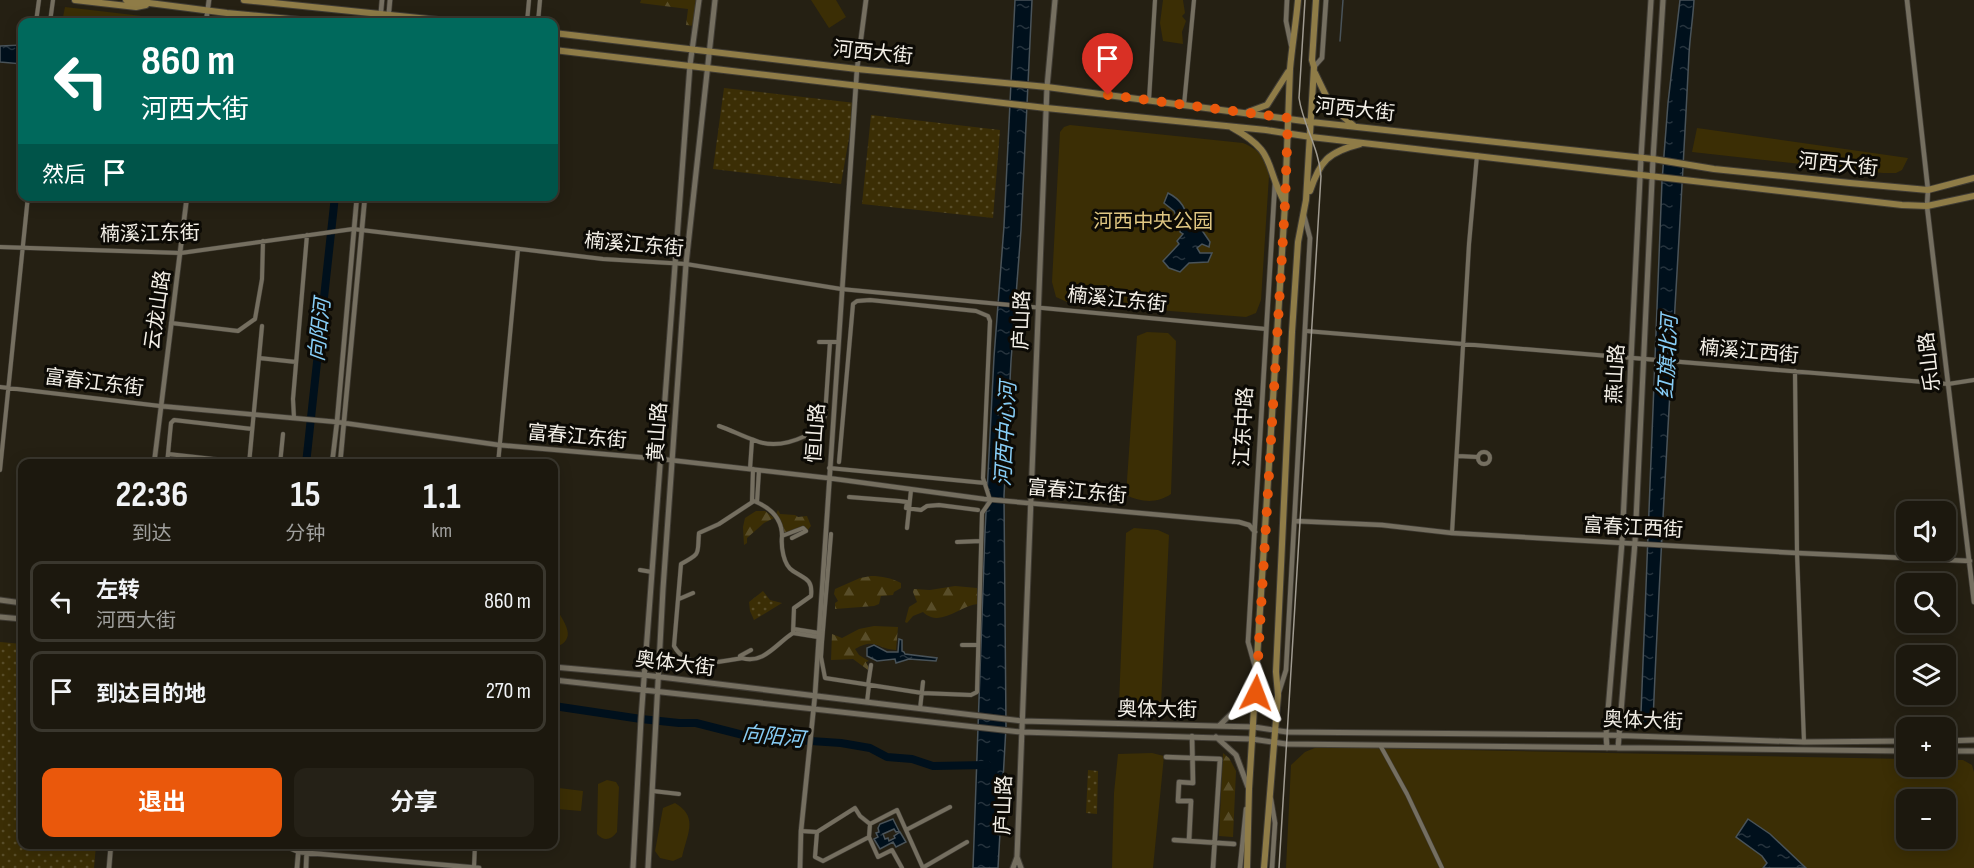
<!DOCTYPE html>
<html lang="zh">
<meta charset="utf-8">
<style>
:root{--surface:#1c180e;--page:#252117;--text:#f1f3f6;--muted:#a0a09e;--line:#3a372e;--accent:#ea580c}
body{margin:0;font-family:"Sofia Sans Condensed","Noto Sans SC",sans-serif;background:var(--page);color:var(--text);height:100vh;display:flex;flex-direction:column;font-size:22px;white-space:nowrap}
*{box-sizing:border-box;margin:0}
p{font-size:20px;color:var(--muted)}
.icon{flex:none;width:33px;height:33px;fill:none;stroke:currentColor;stroke-width:2;stroke-linecap:round;stroke-linejoin:round}
.map{position:relative;flex:1;overflow:hidden}
.details{position:absolute;left:18px;top:459px;width:540px;height:390px;display:flex;flex-direction:column;background:var(--surface);border-radius:12px;box-shadow:0 3px 15px #0003,0 0 0 2px var(--line)}
.details>*{flex:none}
.guide{position:absolute;left:18px;top:18px;width:540px;height:183px;border-radius:12px;box-shadow:0 3px 15px #0003,0 0 0 2px var(--line);background:#00695c;color:#fff;overflow:hidden}
.fabs{position:absolute;left:1896px;top:501px;display:grid;gap:12px}
.fabs a{display:grid;place-items:center;width:60px;height:60px;border-radius:12px;background:var(--surface);box-shadow:0 3px 15px #0003,0 0 0 2px var(--line);font-size:30px}
.pin{position:absolute;display:grid;place-items:center;width:51px;height:51px;color:#fff;margin:-62px -26px;border-radius:50% 50% 50% 0;rotate:-45deg;box-shadow:0 0 6px #0007}
.pin .icon{rotate:45deg}
.me{position:absolute;width:66px;margin:-33px;rotate:3deg;stroke-linejoin:round;filter:drop-shadow(0 0 4px #0008)}
.turn{display:flex;align-items:center;gap:21px;height:126px;padding:0 24px;font-size:27px}
.turn .icon{width:78px;height:78px;stroke-width:2.5}
.turn b{display:block;font-size:42px;line-height:51px}
.then{display:flex;align-items:center;height:57px;padding:0 24px;background:#0003;gap:12px;font-size:22px}
.eta{display:flex;justify-content:space-evenly;align-items:center;height:102px;text-align:center}
.eta b{font-size:36px;font-weight:700;line-height:42px}
.action{display:flex;gap:12px;margin-top:auto;padding:12px 24px}
.action a{flex:1;height:69px;border-radius:12px;background:var(--accent);color:#fff;font-size:24px;font-weight:700;line-height:69px;text-align:center}
.action a+a{background:var(--page);color:var(--text)}
ul{padding:0;list-style:none}
li{display:flex;align-items:center;gap:18px;height:81px;margin:0 12px 9px;padding:0 12px;border:3px solid var(--line);border-radius:12px}
li div{flex:1}
li b{display:block;font-size:22px}
li em{font-style:normal}
.map>svg:first-child{display:block}
.grass{fill:url(#grass-dots)}
.forest{fill:url(#forest-firs)}
.park{fill:#3b2e05;fill-rule:evenodd}
.water{fill:url(#water-ripples);stroke:#495359;stroke-width:1.5}
.lines{fill:none;stroke-linecap:round;stroke-linejoin:round}
.stream{stroke:#495359;stroke-width:1.5}
.river{stroke:#00101c;stroke-width:8}
.minor-casing{stroke:#403c34;stroke-width:5}
.tertiary-casing{stroke:#403c34;stroke-width:6}
.secondary-casing{stroke:#403c34;stroke-width:7}
.primary-casing{stroke:#403c34;stroke-width:8}
.minor{stroke:#756f60;stroke-width:4}
.tertiary{stroke:#756f60;stroke-width:4.5}
.secondary{stroke:#756f60;stroke-width:5}
.primary{stroke:#8f7c47;stroke-width:6}
.tram{stroke:#a09b91;stroke-width:1.5}
.route{stroke:#ea580c;stroke-width:10;stroke-dasharray:0 18}
.labels{text-anchor:middle;dominant-baseline:central;stroke-width:6;stroke-linejoin:round;paint-order:stroke}
.street-label{font-size:20px;fill:#f3efe7;stroke:#0c0a05}
.park-label{font-size:20px;fill:#dfc682;stroke:#0c0a05}
.water-label{font-size:21px;font-style:italic;fill:#87cdf6;stroke:#0c0a05}
</style>
<div class="map">
<svg width="1974" height="868" viewBox="0 0 1974 868">
<defs>
<pattern id="grass-dots" width="8" height="8" patternUnits="userSpaceOnUse" patternTransform="scale(1.5)"><rect width="8" height="8" fill="#3b2e05"/><path d="M2 2h.1M6 6h.1" fill="none" stroke="#584d29" stroke-width="1.8" stroke-linecap="round"/></pattern>
<pattern id="forest-firs" width="22" height="20" patternUnits="userSpaceOnUse" patternTransform="scale(1.5)"><rect width="22" height="20" fill="#3b2e05"/><path d="M5 1l3.5 6h-7zM16 11l3.5 6h-7z" fill="#584d29"/></pattern>
<pattern id="water-ripples" width="26" height="14" patternUnits="userSpaceOnUse" patternTransform="scale(1.5)"><rect width="26" height="14" fill="#00101c"/><path d="M2 4q2-2 4 0t4 0M15 11q2-2 4 0t4 0" fill="none" stroke="#26333d"/></pattern>
</defs>
<rect width="100%" height="100%" fill="#252013"/>
<path class="grass" d="M724,88L855,103L841,184L713,169Z
M871,115L1000,130L993,218L862,204Z
M763,591L770,600L782,603L754,620L750,611L749,602Z
M0,642L22,644V844L96,845L94,868H0Z
M1088,770L1098,771L1097,814L1086,813Z"/>
<path class="forest" d="M641,0H698L694,26L686,25L688,9L640,3Z
M778,510L780,514L795,515L798,517L807,516L811,526L807,531L803,527L783,534L776,514Z
M756,511H765L774,518L764,523L747,538V543L744,545L743,527L745,518Z
M871,576C882,576 891,578 901,583V588L894,592L893,595L881,596L879,604L874,606L835,609V603L838,601L834,594L835,589L860,578Z
M955,586L977,588L978,604C963,605 946,622 931,617C928,616 925,614 923,612L913,616L907,623L905,622L909,607L917,602L913,592L914,589L930,590Z
M874,626L898,627L896,650C877,649 875,637 855,649L859,655L869,661L866,662L869,668L868,670L853,659L831,660L832,634L842,638L859,629Z
M1223,753L1229,758L1236,771L1233,837L1219,836Z"/>
<path class="park" d="M811,0H836L846,17L829,28Z
M1163,0H1183L1185,13L1182,16L1186,21L1182,32L1183,44L1163,41L1160,23Z
M65,7L185,21L188,22H62Z
M1070,125L1243,143C1260,150 1266,159 1269,176L1261,300L1256,313L1246,317L1069,303L1056,297L1052,282L1060,132L1064,127Z
M1697,128L1908,158L1902,170L1896,173H1883L1692,152Z
M1147,332L1168,333L1176,341L1171,494C1157,504 1140,502 1126,495L1137,336Z
M1134,528L1158,530L1169,535L1161,705C1149,711 1130,710 1119,703L1126,533Z
M554,605C563,621 580,639 554,648Z
M1317,747L1906,759V766H1946V760H1963L1972,765L1974,772V868H1286L1291,765L1305,752ZM1906,800H1946V838H1906Z
M1152,753L1164,756L1153,868H1112L1114,793L1118,754Z
M607,780L616,782L619,787L617,832C611,840 604,842 597,834L598,784Z
M559,788L583,791L581,811L557,809Z
M675,803C699,817 687,834 682,857L673,861L660,858L655,851L663,808Z"/>
<path class="water" d="M1015,0H1032L1021,230L1011,361L1004,496L1006,727L998,868H973L985,532L994,357L1004,226Z
M1680,0H1694C1693,18 1690,36 1689,54C1678,277 1662,499 1653,722L1645,727L1643,725V714L1641,713L1662,181L1668,103Z
M22,45V64L0,62V46Z
M1168,193C1182,200 1188,210 1187,225L1192,229L1199,226L1210,242L1209,247L1202,244L1197,248L1200,253H1212L1208,262L1189,263L1180,272L1169,268L1163,261L1179,244L1177,241L1183,234L1180,232L1181,223H1179L1174,211L1164,203Z
M899,639L902,640V651L904,652L905,654L937,658L936,661L909,659L896,663L895,659L877,661L867,656V648L874,645L887,652H898Z
M893,819L899,831L896,832L894,829L883,834L885,839L888,838L889,841L895,838L894,836L900,832L906,842L896,847L893,842L880,849L874,839L878,837L876,833L879,832L878,828L880,824Z
M1748,819L1770,834L1806,868H1763L1767,863L1762,856L1736,837Z"/>
<g class="lines">
<path class="stream" d="M1340,41L1343,0"/>
<path class="river" d="M306,464L335,196
M554,706L641,719L679,723H696L751,737L841,743L870,748L887,757L912,759L933,766L987,765"/>
<defs>
<path id="minor" d="M36,22L39,0
M50,22L53,0
M527,22L529,0
M538,22L540,0
M1149,100L1155,0
M1184,105L1194,0
M0,247L181,253L353,229L603,259L686,264L841,289L1266,329
M171,323L238,331L255,319L262,279L263,241
M1306,331L1948,384L1974,380
M819,342H838
M259,358L296,362
M1795,371L1797,553L1804,742
M0,387L160,406
M294,418L293,399L307,235
M719,426C731,430 742,436 754,440C776,450 802,440 820,427L825,416L830,342
M1478 458a6 6 0 1 1 12 0a6 6 0 1 1-12 0Z
M168,454L249,463
M1458,456L1477,457
M839,462L853,304L857,301L870,300L976,311L988,316L990,321L983,478L990,500
M167,464L171,423L174,420L252,429
M249,464L262,326
M280,464L283,434
M498,464L518,249
M829,468L985,483
M750,469L752,440
M0,470L28,196
M849,497L899,501L907,502L906,508L921,510L927,506L939,505L978,510
M752,502L753,469
M757,502L759,470
M907,528L911,490
M1452,533L1469,244L1477,155
M831,534L822,642L821,657L825,678L922,693L971,695L977,692L982,513L991,500
M957,542L981,541
M640,570L652,572
M679,599L693,593
M794,629L819,633
M793,633L818,637
M962,645H978
M751,650L740,656L742,658C763,665 777,643 793,633L794,608L811,596C813,579 805,579 793,571C783,565 781,546 782,536
M742,658C719,662 687,670 674,646L681,564C702,553 697,554 699,533L719,524L754,501C769,507 782,518 782,536L803,528L806,531L792,538
M868,685L871,665
M867,702L869,685
M920,709L923,682
M1380,745L1407,794L1442,868
M653,791L679,794
M906,830L950,807
M801,831L817,832L855,808L860,816L870,824L897,810L923,868
M817,832L815,857L823,861L869,837L878,857L892,850L902,868
M869,837L870,824
M270,844L284,846L298,852
M924,867L967,842
M474,868L475,844"/>
<path id="tertiary" d="M1287,0L1286,21L1291,45
M1907,0L1928,190L1927,206L1931,240L1974,602
M206,22L209,0
M380,22L382,0
M388,22L390,0
M1314,67L1322,58L1326,0
M160,406L337,422L499,445L661,459L828,478L984,499L1239,522L1249,525L1255,532
M154,464L187,196
M332,464L337,422L357,196
M340,464L365,196
M1295,521L1382,525L1452,533L1797,553L1970,561
M1255,667L1248,642L1275,182
M1279,692L1286,670L1310,238L1304,215
M1166,757L1220,759L1213,868
M1271,799L1275,823L1272,868
M1174,840L1234,844
M1189,841L1191,801H1178L1179,782L1193,783L1192,736
M298,852L479,868
M109,868L111,844
M297,868L299,844
M306,868L307,844
M800,868L801,831L815,695L857,69L866,0
M1240,868L1246,809"/>
<path id="secondary" d="M0,600L22,603
M0,617L22,619
M554,667L644,675L1022,721L1254,727L1287,732L1606,735L1804,742L1906,741
M554,680L1021,732L1252,739L1286,744L1906,751
M1219,726L1239,706L1255,679
M1216,737L1236,755L1248,787
M1946,741L1974,740
M1607,748L1606,735L1622,542L1641,158L1651,0
M1618,748L1635,542L1653,159L1663,0
M1946,751H1974
M633,868L641,719L690,65L699,0
M648,868L663,589L686,264L715,0
M1013,868L1017,857
M1021,868L1017,857L1047,87L1055,0"/>
<path id="primary" d="M75,0L136,7L146,5
M126,0L227,13L321,22
M244,0L458,22
M554,33L857,69L1047,87L1311,122L1653,159L1714,169L1850,183L1928,190L1974,178
M554,50L1046,108L1266,130L1311,137L1902,205L1927,206L1974,196
M1315,73L1331,106L1354,126
M1248,112L1267,105L1288,72
M1231,127C1278,153 1263,163 1285,203
M1310,191C1320,161 1328,152 1360,144
M1247,868L1249,789L1285,204L1290,69C1292,46 1296,23 1298,0
M1264,868L1278,695L1276,672L1292,332L1298,242L1306,200L1314,67L1312,60L1316,0"/>
</defs>
<use href="#minor" class="minor-casing"/>
<use href="#tertiary" class="tertiary-casing"/>
<use href="#secondary" class="secondary-casing"/>
<use href="#primary" class="primary-casing"/>
<use href="#minor" class="minor"/>
<use href="#tertiary" class="tertiary"/>
<use href="#secondary" class="secondary"/>
<use href="#primary" class="primary"/>
<path class="tram" d="M1279,868L1321,176C1319,148 1303,125 1299,98L1305,0"/>
</g>
<g class="lines">
<path class="route" d="M1108,95L1288,118L1285,204L1256,693"/>
</g>
<g class="labels">
<g class="street-label">
<text transform="translate(873 53) rotate(6)">河西大街</text>
<text transform="translate(1355 110) rotate(6)">河西大街</text>
<text transform="translate(1838 165) rotate(6)">河西大街</text>
<text transform="translate(150 234) rotate(-1)">楠溪江东街</text>
<text transform="translate(634 245) rotate(5)">楠溪江东街</text>
<text transform="translate(1117 300) rotate(6)">楠溪江东街</text>
<text transform="translate(158 310) rotate(-82)">云龙山路</text>
<text transform="translate(1022 320) rotate(-88)">庐山路</text>
<text transform="translate(1749 352) rotate(5)">楠溪江西街</text>
<text transform="translate(1930 362) rotate(-97)">乐山路</text>
<text transform="translate(1616 374) rotate(-87)">燕山路</text>
<text transform="translate(94 383) rotate(7)">富春江东街</text>
<text transform="translate(1244 427) rotate(-87)">江东中路</text>
<text transform="translate(658 432) rotate(-86)">黄山路</text>
<text transform="translate(816 433) rotate(-86)">恒山路</text>
<text transform="translate(577 437) rotate(5)">富春江东街</text>
<text transform="translate(1077 492) rotate(5)">富春江东街</text>
<text transform="translate(1633 528) rotate(3)">富春江西街</text>
<text transform="translate(675 664) rotate(7)">奥体大街</text>
<text transform="translate(1157 710) rotate(1)">奥体大街</text>
<text transform="translate(1643 721) rotate(2)">奥体大街</text>
<text transform="translate(1004 805) rotate(-88)">庐山路</text>
</g>
<g class="park-label">
<text x="1153" y="222">河西中央公园</text>
</g>
<g class="water-label">
<text transform="translate(320 330) rotate(-84)">向阳河</text>
<text transform="translate(1668 357) rotate(-87)">红旗北河</text>
<text transform="translate(1006 434) rotate(-87)">河西中心河</text>
<text transform="translate(773 737) rotate(6)">向阳河</text>
</g>
</g>
</svg>
<div class="fabs">
<a><svg class="icon" aria-label="sound" viewBox="0 0 24 24"><path d="M4 9h4l5-4v14l-5-4H4zM17 9q2 3 0 6"/></svg></a>
<a><svg class="icon" aria-label="search" viewBox="0 0 24 24"><circle cx="10" cy="10" r="6"/><path d="M15 15l6 6"/></svg></a>
<a><svg class="icon" aria-label="layers" viewBox="0 0 24 24"><path d="M12 4l9 5-9 5-9-5zM3 14l9 5 9-5"/></svg></a>
<a>+</a>
<a>−</a>
</div>
<div class="pin" style="left:1108px;top:95px;background:#d93025"><svg class="icon" aria-label="arrive" viewBox="0 0 24 24"><path d="M6 21V4h12l-3 4 3 4H6"/></svg></div>
<svg class="me" style="left:1256px;top:693px" viewBox="-20 -20 40 40"><path d="M0-17L14 15 0 8-14 15z" fill="#ea580c" stroke="#fff" stroke-width="4"/></svg>
<div class="guide">
<div class="turn"><svg class="icon" aria-label="left" viewBox="0 0 24 24"><path d="M17 20v-9H6M10 6l-5 5 5 5"/></svg><div><b>860 m</b>河西大街</div></div>
<div class="then">然后<svg class="icon" aria-label="arrive" viewBox="0 0 24 24"><path d="M6 21V4h12l-3 4 3 4H6"/></svg></div>
</div>
<section class="details">
<div class="eta">
<div><b>22:36</b><p>到达</p></div>
<div><b>15</b><p>分钟</p></div>
<div><b>1.1</b><p>km</p></div>
</div>
<ul>
<li><svg class="icon" aria-label="left" viewBox="0 0 24 24"><path d="M17 20v-9H6M10 6l-5 5 5 5"/></svg><div><b>左转</b><p>河西大街</p></div><em>860 m</em></li>
<li><svg class="icon" aria-label="arrive" viewBox="0 0 24 24"><path d="M6 21V4h12l-3 4 3 4H6"/></svg><div><b>到达目的地</b></div><em>270 m</em></li>
</ul>
<div class="action"><a>退出</a><a>分享</a></div>
</section>
</div>
